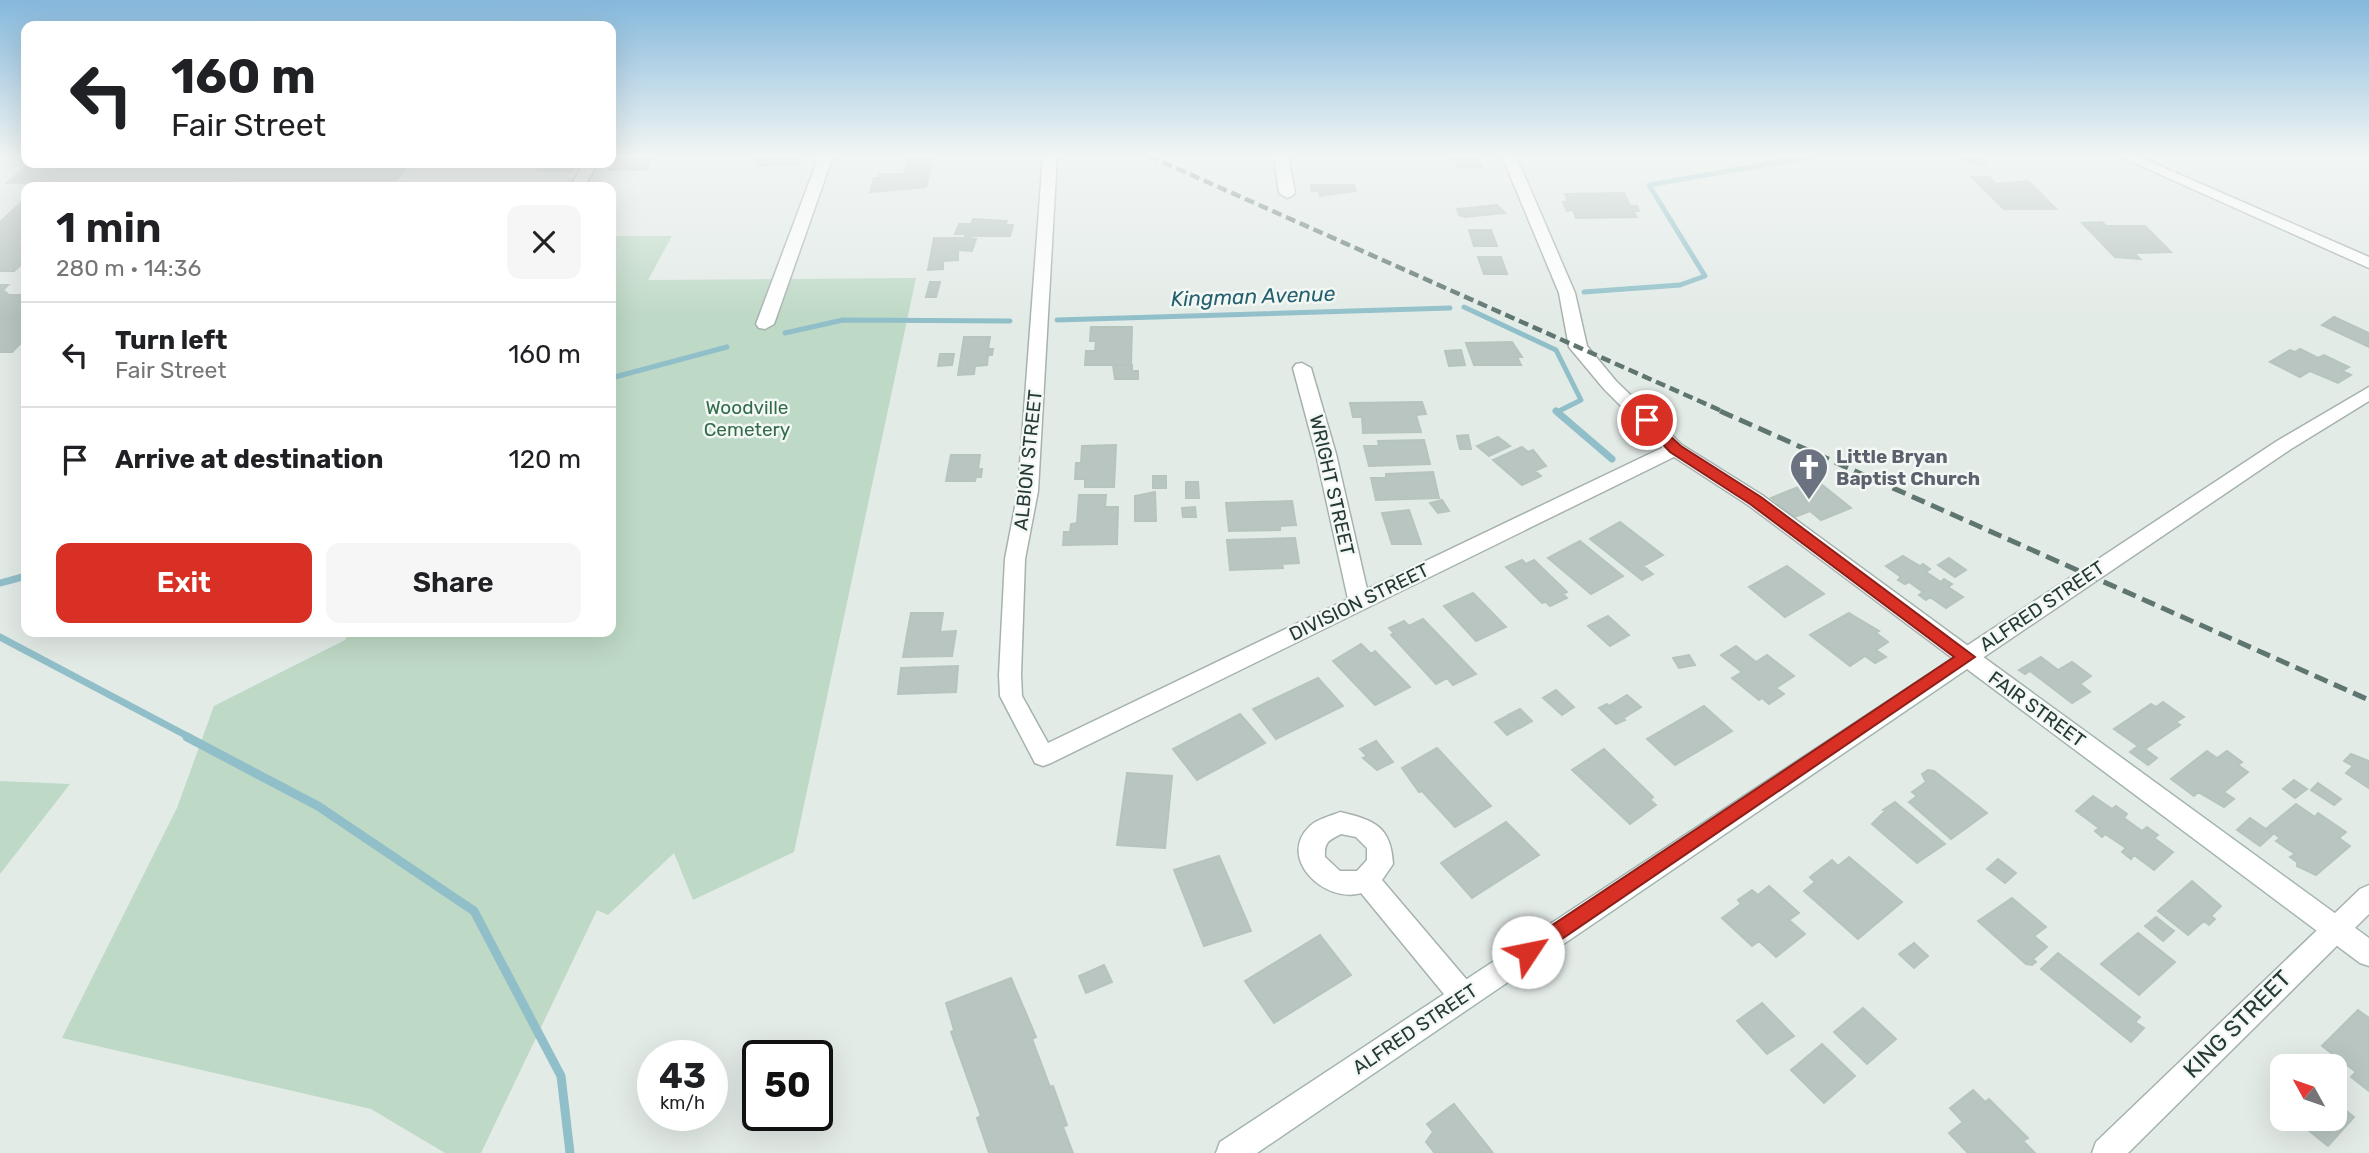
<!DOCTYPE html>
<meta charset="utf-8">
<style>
:root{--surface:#fff;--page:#f6f6f6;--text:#202124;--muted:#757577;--line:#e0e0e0;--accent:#d93025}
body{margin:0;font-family:Rubik,sans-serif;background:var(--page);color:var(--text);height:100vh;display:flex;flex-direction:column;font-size:26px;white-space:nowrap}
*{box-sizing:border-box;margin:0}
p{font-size:23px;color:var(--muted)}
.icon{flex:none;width:38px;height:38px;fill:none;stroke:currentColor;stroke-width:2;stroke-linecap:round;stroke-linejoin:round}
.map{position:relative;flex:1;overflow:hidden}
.panel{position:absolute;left:21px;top:182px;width:595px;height:455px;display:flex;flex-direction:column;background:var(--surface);border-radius:14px;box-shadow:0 7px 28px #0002}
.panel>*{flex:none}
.top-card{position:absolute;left:21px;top:21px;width:595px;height:147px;border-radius:14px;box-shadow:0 7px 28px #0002;background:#fff;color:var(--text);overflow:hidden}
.needle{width:46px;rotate:310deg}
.fabs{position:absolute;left:2270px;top:1054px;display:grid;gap:14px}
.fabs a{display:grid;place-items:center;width:77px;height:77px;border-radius:14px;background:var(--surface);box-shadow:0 7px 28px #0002;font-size:35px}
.speed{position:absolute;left:637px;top:1040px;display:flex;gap:14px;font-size:35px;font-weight:700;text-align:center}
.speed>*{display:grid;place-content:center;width:91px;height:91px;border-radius:50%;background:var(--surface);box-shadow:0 7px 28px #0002;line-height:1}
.speed small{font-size:18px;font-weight:400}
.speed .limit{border:4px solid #111;border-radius:10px;background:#fff;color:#111}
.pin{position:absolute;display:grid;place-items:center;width:60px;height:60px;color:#fff;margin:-30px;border:4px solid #fff;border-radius:50%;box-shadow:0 2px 7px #0007}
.me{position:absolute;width:77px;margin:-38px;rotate:56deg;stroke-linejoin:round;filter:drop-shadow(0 0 5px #0008)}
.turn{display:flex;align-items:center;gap:24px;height:147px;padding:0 35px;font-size:32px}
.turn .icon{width:91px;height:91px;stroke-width:2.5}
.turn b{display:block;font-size:49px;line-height:60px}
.round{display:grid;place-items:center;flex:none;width:74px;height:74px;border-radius:14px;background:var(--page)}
.headline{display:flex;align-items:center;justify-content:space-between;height:119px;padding:0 35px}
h1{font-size:42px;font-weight:600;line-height:52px}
.button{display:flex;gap:14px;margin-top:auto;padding:14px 35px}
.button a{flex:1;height:80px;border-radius:14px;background:var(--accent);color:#fff;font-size:28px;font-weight:600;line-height:80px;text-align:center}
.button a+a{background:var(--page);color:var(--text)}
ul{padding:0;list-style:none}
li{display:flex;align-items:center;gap:21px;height:105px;padding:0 35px;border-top:2px solid var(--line)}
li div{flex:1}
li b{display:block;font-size:26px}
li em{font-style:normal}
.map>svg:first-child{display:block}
.green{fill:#bed9c6}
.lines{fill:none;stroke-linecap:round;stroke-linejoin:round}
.stream-far2{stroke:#91bfc9;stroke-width:5}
.stream-far1{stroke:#91bfc9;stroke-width:7}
.stream{stroke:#91bfc9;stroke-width:9}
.building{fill:#b8c5c0;stroke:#b6c4be;stroke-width:2}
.minor-casing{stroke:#a6b2ae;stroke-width:3}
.tertiary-casing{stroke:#a6b2ae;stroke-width:3}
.secondary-casing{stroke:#a3b5af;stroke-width:3}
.minor{fill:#fff;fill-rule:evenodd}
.tertiary{fill:#fff;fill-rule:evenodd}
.secondary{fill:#fff;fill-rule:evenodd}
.rail-far1{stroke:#5f7570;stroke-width:4.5;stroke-dasharray:10 5;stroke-linecap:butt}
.rail{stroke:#5f7570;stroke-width:5;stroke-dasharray:14 7;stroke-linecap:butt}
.route{fill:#d93025;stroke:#8d1f18;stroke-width:2}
.labels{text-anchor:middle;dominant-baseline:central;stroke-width:5;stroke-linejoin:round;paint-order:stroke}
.park-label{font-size:19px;fill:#336c4b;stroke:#f3f8f5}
.worship-label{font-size:19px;font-weight:bold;fill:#5b616d;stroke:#f3f8f5;text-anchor:start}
.street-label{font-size:19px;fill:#253a35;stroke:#f3f8f5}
.water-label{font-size:21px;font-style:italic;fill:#26606f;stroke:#f3f8f5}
.near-street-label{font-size:23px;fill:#253a35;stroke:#f3f8f5}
</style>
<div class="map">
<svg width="2369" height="1153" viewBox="0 0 2369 1153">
<rect width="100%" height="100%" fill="#e3ebe7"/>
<path class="green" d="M611,236H672L648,280L916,278L794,852L693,900L674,853L608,915L597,910L481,1153H445L371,1109L62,1038L177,808L214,706L345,640L349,632H611Z
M0,781L70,784L0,874Z"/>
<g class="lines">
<path class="stream-far2" d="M1584,292L1680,285L1705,276L1649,185L1814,156
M1464,307L1556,350L1581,400L1557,412
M1057,320L1450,308
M785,333L843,320L1010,321
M611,378L727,347"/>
<path class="stream-far1" d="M1556,411L1612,459
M0,583L26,576
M0,637L191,738"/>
<path class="stream" d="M187,737L318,806L474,911L561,1076L570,1153"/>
</g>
<path class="building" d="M760,156H800L798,164L757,166Z
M908,156H933L926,187L870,192L874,178H879L880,174H904Z
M1448,156H1481L1477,158L1481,167H1458L1455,159H1449Z
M1961,156H1978L1986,165L1968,163Z
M652,159L646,170H609L614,160Z
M31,163H410L397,180H232L239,187H157L161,183L151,181L132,187H39L45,182L7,183Z
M543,163H577L572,171H537Z
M1972,177H1989L1996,184L2028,181L2056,209H2004Z
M1311,185H1354L1356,191L1320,196L1319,191H1312Z
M1624,193L1630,206H1637L1639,211H1633L1637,217L1576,218L1573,210L1567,211L1563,202H1568L1565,194Z
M26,198V260L14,271H0V222Z
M1497,205L1505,213L1465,217L1459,215L1457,209Z
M973,219L1007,221L1005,225H1013L1010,236H970L969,238L976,239L972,251L958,250V260L943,261V269L928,270L934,238H964L966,234H955L959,224H971Z
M2102,222L2106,226H2145L2171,252L2134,253L2140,259L2115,257L2082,223Z
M1469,230H1491L1497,246H1474Z
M1478,257H1501L1507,274H1484Z
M930,282H940L936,297H926Z
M0,285H8L3,290L9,295H26V338L12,352H0Z
M2334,317L2369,333V347L2322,325Z
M1091,327H1132L1131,365H1085L1086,351H1095L1096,341H1090Z
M964,337H990L988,349H993L992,355H988L987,365L975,366L974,374L958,375Z
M1512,342L1522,357H1517L1521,365H1474L1466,343Z
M2300,349L2318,358L2324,355L2349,367L2342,371L2351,375L2338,383L2310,371L2300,377L2270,362L2290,350L2295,352Z
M1461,350L1465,365L1449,366L1445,351Z
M940,354H954L952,365L938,366Z
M1113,365H1132V371H1138V379H1115Z
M1422,402L1426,414L1416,415L1421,432L1363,433L1362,417H1353L1350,403Z
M1468,435L1471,449H1460L1457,436Z
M1498,437L1510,446L1489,456L1477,446Z
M1424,440L1430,464L1369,466L1364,446H1379L1378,441Z
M1116,445L1114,487H1085V479H1075L1076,463H1081L1082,446Z
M1522,447L1528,452L1533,450L1546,466L1535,471L1541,476L1522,485L1493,460Z
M951,455H980L978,469H982L981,477H976L975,481H946Z
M1433,472L1439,498L1376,500L1371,478H1386V474Z
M1153,476H1166V488H1153Z
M1816,480L1851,508L1821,520L1810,511L1795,517L1776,505L1779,504L1771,498Z
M1186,482H1198L1199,498H1186Z
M1155,492L1156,521H1135V496Z
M1079,495H1106L1105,507H1118L1117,544L1063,545L1064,532H1070L1071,524L1077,523Z
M1442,500L1449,511L1438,513L1430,503Z
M1292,501L1296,525L1280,526V530L1229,531L1226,503Z
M1195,507L1196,517H1183L1182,508Z
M1409,510L1421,544H1392L1382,513Z
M1620,522L1663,555L1643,566L1653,574L1642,580L1590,539Z
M1295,538L1299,563L1282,564L1283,568L1230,570L1227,540Z
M1580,541L1623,576L1591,594L1548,558Z
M1903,556L1920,566L1923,564L1930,569L1926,572L1941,582L1944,579L1952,584L1948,587L1963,597L1946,608L1930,597L1926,600L1919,595L1923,592L1909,582L1905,584L1898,580L1901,577L1886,566Z
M1949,558L1966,570L1955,577L1938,565Z
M1522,560L1526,564L1534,560L1567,592L1563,594L1567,598L1550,606L1546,602L1542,603L1506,567Z
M1787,566L1824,594L1785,617L1749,587Z
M1473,593L1506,627L1476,641L1444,606Z
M911,613H943L940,632L956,631L952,656L903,657Z
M1849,613L1879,631L1876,633L1888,642L1876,650L1886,657L1875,663L1865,656L1850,666L1810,635Z
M1608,616L1629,635L1610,646L1588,626Z
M1423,619L1476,674L1453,685L1447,678L1436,684L1391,635L1394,633L1389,628L1404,621L1409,626Z
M1361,644L1371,654L1375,651L1410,687L1375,705L1333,661Z
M1736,646L1756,662L1767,655L1794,676L1776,688L1784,694L1769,704L1762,698L1759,700L1732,678L1742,672L1721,655Z
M1689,655L1695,665L1679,668L1673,658Z
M2041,657L2058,670L2072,662L2091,676L2080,684L2090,692L2072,703L2030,671L2025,674L2019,670Z
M958,666L956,692L898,694L901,668Z
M1318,678L1343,706L1276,739L1253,709Z
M1556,690L1574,707L1562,715L1543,698Z
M1627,695L1641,707L1625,717L1611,705Z
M2163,702L2184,717L2176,722L2180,725L2145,749L2157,758L2148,765L2130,752L2138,746L2114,729L2151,704L2156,707Z
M1607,704L1625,720L1616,724L1599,708Z
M1704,706L1732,731L1675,765L1647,739Z
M1520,709L1532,721L1520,728L1508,715Z
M1240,714L1265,743L1197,780L1173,749Z
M1507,716L1519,728L1507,735L1495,722Z
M1376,741L1393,762L1377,770L1363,758L1367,756L1360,749Z
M1437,748L1491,806L1455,827L1422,791L1419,792L1402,768Z
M1604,749L1653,797L1650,800L1656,805L1630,824L1572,770Z
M2207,751L2217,758L2227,751L2242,762L2238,765L2248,772L2224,792L2234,799L2224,807L2198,792L2194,796L2171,779Z
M2351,754L2369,761V788L2346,773L2353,766L2344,761Z
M1928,770L1934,771L1987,813L1951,839L1909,802L1917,796L1912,792L1926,782L1922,774Z
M1127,773L1172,776L1165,848L1117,845Z
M2294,780L2307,789L2295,798L2283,789Z
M2318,783L2341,799L2334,805L2311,790Z
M2093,796L2112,809L2116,806L2127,814L2124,818L2142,831L2147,827L2158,835L2154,838L2173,852L2154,870L2134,855L2131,859L2122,852L2126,848L2105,834L2102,837L2095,831L2099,828L2076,811Z
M1895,802L1945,844L1917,863L1872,824L1885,811L1883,810Z
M2296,804L2315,817L2318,813L2346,832L2339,838L2350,846L2316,875L2297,866V862L2290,857L2295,854L2276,841L2280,838L2267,828Z
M2250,818L2273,834L2260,846L2237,830Z
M1506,822L1539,855L1472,898L1441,863Z
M1219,856L1251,931L1204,946L1174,870Z
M1849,857L1902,902L1858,939L1804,891L1815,882L1810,877L1832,860L1838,866Z
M1998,859L2016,873L2005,883L1987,869Z
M2192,881L2221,906L2211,916L2215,919L2209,925L2204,921L2188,935L2158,911Z
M1769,886L1799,913L1789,920L1805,934L1776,957L1759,941L1752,946L1722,918L1741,904L1738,900L1752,890L1758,895Z
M2012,898L2046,927L2034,936L2047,947L2033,959L2036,962L2032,965L2026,964L1978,921Z
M2156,917L2174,931L2163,941L2145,926Z
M2138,933L2175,962L2139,995L2101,964Z
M1320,935L1351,975L1274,1023L1245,981Z
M1914,943L1928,956L1914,968L1899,954Z
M2058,953L2140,1017L2135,1022L2144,1028L2131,1042L2041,969Z
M1104,965L1112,982L1086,993L1079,976Z
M1011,978L1036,1037L1032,1039L1050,1087L1053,1086L1067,1125L1063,1127L1073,1153H989L977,1118L981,1116L951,1032L954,1030L946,1003Z
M1762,1003L1794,1036L1767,1054L1737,1021Z
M1863,1008L1896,1039L1867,1064L1834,1032Z
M2358,1010L2369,1018V1091L2351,1077L2356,1072L2322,1046Z
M1822,1044L1855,1076L1824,1103L1791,1070Z
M1973,1090L1985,1102L1989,1099L2028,1138L2023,1141L2034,1152L1968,1153L1949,1133L1963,1122L1950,1108Z
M2334,1101L2354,1117L2328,1146L2293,1118H2334Z
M1454,1104L1493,1153L1434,1152L1426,1142L1433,1132L1427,1124Z"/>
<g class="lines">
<defs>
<path id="minor" d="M819,156H833L774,324L765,329L759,328L756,324Z
M1043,156H1057L1038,491L1025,559L1021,675L1022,696L1048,743L1348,599L1316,454L1293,368L1296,364L1302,363L1311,368L1336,454L1367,589L1668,445L1675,443L1685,449L1682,453L1051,763L1043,766L1035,763L1000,696L999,675L1005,559L1018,491Z
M1274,156H1288L1295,193L1292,196L1287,198L1279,193Z
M2119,156H2137L2369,257V268Z
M584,163H598L584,187H570Z
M2369,387V401L2291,449L1975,663L1967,665L1959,663L1956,657L1959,651L2277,441Z
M1340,812C1374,820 1391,826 1393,864L1382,880L1473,987L1477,996L1473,1005L1463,1009L1453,1005L1361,893C1325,904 1276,858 1310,826C1317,819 1331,816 1340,812ZM1341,834L1356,837L1367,848V860L1357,871H1340L1325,857C1324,842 1329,840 1341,834Z
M2369,885V914L2128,1153H2092L2096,1142L2360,889Z"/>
<path id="tertiary" d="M1502,156H1516L1575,293L1587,346L1616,381L1682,445L1762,495L1975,651L1978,657L1975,663L1967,665L1959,663L1748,505L1668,453L1604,389L1569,347L1559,293Z"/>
<path id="secondary" d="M1967,649L1975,651L2369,938V966L2360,963L1967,669L1257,1153H1216L1220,1142Z"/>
</defs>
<use href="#minor" class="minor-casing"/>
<use href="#tertiary" class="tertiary-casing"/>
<use href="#secondary" class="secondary-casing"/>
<use href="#minor" class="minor"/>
<use href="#tertiary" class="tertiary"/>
<use href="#secondary" class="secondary"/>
<path class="rail-far1" d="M1149,156L1724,412"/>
<path class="rail" d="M1720,411L2369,700"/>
</g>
<linearGradient id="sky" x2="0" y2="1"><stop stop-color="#85b8dc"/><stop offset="0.49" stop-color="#f2f6f4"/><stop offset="1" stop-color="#f2f6f4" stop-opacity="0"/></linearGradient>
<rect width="2369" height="317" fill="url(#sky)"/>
<path class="route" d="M1647,415L1681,446L1761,497L1975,657L1528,962L1521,959L1518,952L1521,946L1954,657L1750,504L1670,452L1640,420Z"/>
<defs>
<symbol id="church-pin" viewBox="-11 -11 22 30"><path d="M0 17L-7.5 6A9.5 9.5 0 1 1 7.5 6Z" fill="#6b7280" stroke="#f3f8f5"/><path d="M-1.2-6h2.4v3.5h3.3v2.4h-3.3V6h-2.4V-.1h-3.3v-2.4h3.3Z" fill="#fff"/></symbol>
</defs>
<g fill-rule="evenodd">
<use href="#church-pin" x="1787" y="445" width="44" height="60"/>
</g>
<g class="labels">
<g class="park-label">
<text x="747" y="407">Woodville<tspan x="747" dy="22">Cemetery</tspan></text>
</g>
<g class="worship-label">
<text x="1836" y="456">Little Bryan<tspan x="1836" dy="22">Baptist Church</tspan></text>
</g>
<g class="street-label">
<text transform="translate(1028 460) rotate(-84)">ALBION STREET</text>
<text transform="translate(1332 485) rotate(77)">WRIGHT STREET</text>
<text transform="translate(1359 602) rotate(-26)">DIVISION STREET</text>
<text transform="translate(2042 606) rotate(-34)">ALFRED STREET</text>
<text transform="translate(2037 709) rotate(36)">FAIR STREET</text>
<text transform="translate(1415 1029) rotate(-34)">ALFRED STREET</text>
</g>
<g class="water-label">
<text transform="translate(1253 296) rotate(-2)">Kingman Avenue</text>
</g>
<g class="near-street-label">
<text transform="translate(2237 1024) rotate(-45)">KING STREET</text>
</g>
</g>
</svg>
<div class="fabs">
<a><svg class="needle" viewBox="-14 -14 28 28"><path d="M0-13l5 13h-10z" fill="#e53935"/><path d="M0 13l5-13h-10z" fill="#757577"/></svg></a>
</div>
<div class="speed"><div>43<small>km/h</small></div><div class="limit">50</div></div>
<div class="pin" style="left:1647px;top:420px;background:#d93025"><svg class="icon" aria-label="arrive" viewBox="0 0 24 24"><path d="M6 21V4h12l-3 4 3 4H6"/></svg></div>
<svg class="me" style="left:1528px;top:952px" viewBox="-20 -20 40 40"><circle r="19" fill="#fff"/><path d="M0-13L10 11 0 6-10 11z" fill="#d93025"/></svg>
<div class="top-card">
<div class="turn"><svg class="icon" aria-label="left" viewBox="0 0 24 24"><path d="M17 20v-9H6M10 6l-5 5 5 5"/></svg><div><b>160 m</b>Fair Street</div></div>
</div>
<section class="panel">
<div class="headline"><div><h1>1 min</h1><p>280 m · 14:36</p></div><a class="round"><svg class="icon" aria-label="close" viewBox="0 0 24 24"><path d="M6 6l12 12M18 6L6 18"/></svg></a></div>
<ul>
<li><svg class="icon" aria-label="left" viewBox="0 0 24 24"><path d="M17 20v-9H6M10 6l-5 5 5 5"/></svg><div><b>Turn left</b><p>Fair Street</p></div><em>160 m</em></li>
<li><svg class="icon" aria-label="arrive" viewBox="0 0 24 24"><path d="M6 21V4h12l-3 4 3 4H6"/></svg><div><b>Arrive at destination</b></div><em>120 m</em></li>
</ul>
<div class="button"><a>Exit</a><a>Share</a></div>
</section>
</div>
